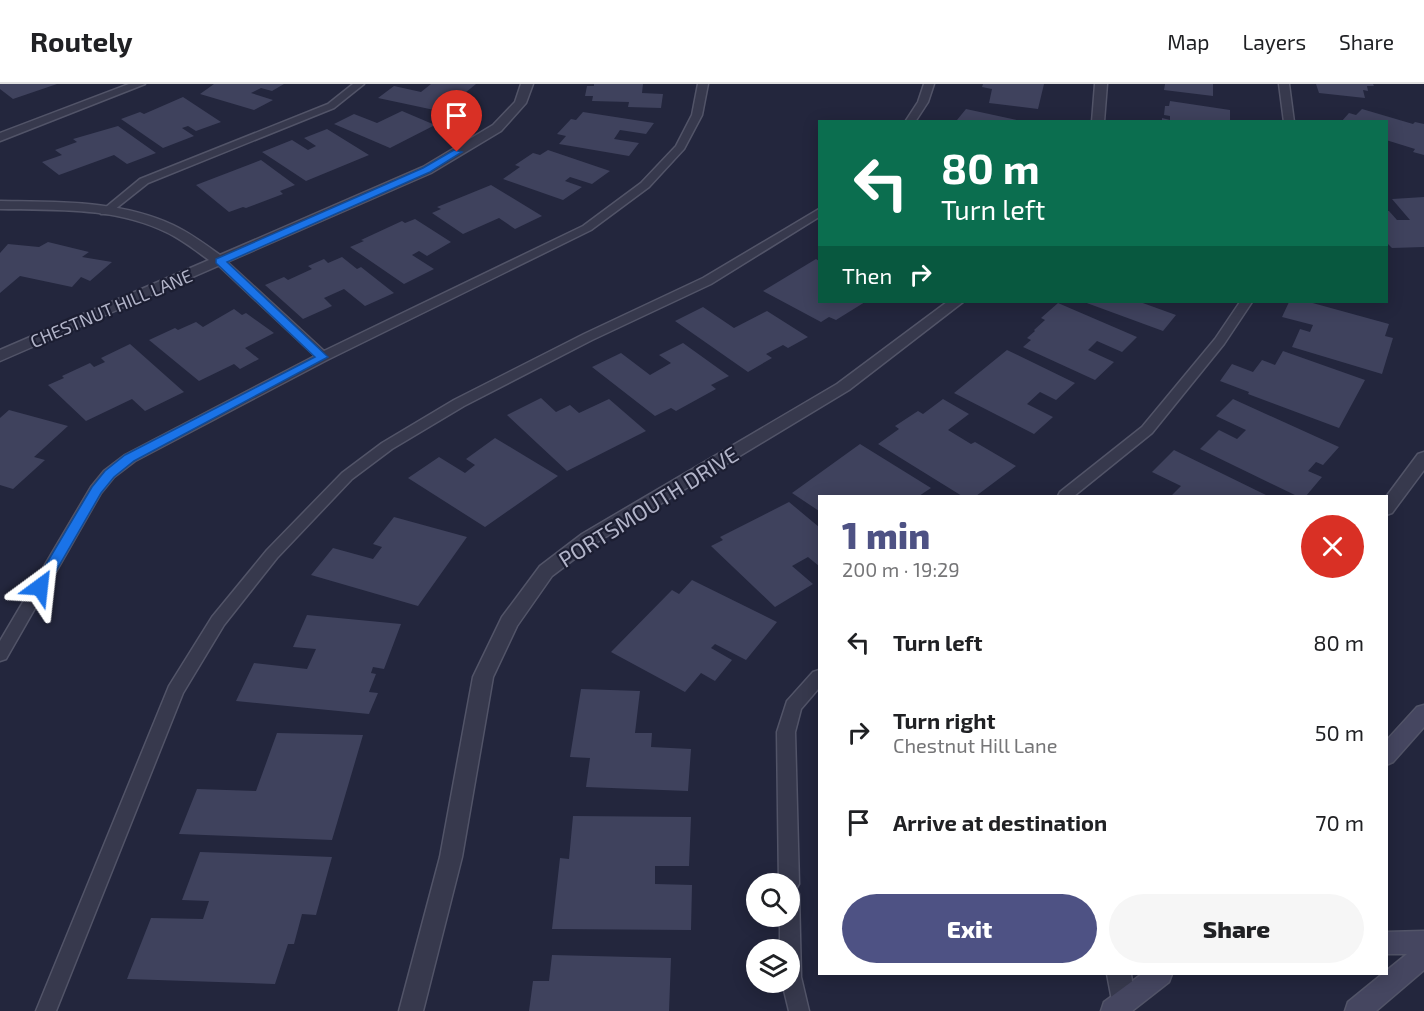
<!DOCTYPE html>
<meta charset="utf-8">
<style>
:root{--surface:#fff;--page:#f6f6f6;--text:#202124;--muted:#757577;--line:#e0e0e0;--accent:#4e5284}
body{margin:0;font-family:"Exo 2",sans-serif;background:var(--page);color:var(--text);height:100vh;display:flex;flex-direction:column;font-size:22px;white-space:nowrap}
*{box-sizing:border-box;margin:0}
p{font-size:20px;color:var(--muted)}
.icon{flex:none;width:33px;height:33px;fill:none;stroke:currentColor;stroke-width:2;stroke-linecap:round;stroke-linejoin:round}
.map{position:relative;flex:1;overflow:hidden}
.panel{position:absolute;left:818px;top:411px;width:570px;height:480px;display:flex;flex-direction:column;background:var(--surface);border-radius:0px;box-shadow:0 3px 15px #0003}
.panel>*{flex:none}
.top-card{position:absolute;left:818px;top:36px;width:570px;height:183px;border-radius:0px;box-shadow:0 3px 15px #0003;background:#0b6e4f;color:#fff;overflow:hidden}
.fabs{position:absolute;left:746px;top:789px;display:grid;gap:12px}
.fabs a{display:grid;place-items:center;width:54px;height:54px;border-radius:50%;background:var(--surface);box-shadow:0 3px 15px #0003;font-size:30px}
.pin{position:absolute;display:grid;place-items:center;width:51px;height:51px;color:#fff;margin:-62px -26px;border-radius:50% 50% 50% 0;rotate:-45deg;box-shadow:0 0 6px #0007}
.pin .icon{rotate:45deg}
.me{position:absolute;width:66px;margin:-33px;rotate:30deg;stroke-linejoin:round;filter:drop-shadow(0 0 4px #0008)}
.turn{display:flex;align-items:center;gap:21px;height:126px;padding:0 24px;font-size:27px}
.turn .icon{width:78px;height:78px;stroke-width:2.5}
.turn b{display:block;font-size:42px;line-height:51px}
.then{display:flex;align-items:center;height:57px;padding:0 24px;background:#0003;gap:12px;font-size:22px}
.round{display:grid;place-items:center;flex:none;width:63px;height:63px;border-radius:32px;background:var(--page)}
.summary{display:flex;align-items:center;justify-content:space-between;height:102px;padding:0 24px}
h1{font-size:36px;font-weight:800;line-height:45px;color:var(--accent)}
.action{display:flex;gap:12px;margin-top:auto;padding:12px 24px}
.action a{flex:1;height:69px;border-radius:36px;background:var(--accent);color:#fff;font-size:24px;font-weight:800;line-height:69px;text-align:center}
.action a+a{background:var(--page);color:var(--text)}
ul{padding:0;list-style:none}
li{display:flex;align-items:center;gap:18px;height:90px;padding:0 24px}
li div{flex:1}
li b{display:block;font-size:22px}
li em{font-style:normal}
header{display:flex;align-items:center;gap:36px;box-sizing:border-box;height:84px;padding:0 30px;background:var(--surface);border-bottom:2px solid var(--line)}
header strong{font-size:28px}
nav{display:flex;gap:33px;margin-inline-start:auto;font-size:21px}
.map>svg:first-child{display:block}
.building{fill:#3f425d}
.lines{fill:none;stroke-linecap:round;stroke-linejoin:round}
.lane-casing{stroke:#525468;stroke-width:3}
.street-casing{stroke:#525468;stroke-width:3}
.secondary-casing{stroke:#525468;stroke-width:3}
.lane{fill:#37394d;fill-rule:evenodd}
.street{fill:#37394d;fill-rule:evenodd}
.secondary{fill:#454660;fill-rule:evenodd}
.route{fill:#1a73e8;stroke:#114b97;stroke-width:1.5}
.labels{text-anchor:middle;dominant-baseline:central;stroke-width:4.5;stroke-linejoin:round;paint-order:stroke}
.far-street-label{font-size:18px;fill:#b2b4c9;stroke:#1c1e32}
.street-label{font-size:22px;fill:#b2b4c9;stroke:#1c1e32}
</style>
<header>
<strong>Routely</strong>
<nav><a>Map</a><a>Layers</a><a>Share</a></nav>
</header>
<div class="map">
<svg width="1424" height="927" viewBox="0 0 1424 927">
<rect width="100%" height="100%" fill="#23263d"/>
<path class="building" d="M0,0H57L13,15L0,5Z
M214,0H284L272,7L261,4L251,9L273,16L254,26L200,10Z
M431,0H476L460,13L461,16L456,21L446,22L439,27L378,14L394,2L421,8Z
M594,0H643L642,9L663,10L661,24L628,23L629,18L592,17L593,12H585L587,2H594Z
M983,0H1044L1038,25L989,19L992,5L982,3Z
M1165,0H1213V12L1164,6Z
M1316,0H1373L1374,2H1367L1368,7L1363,6L1365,14L1319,9Z
M183,13L221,38L196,47L188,42L182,44L194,52L163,64L121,35L140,28L144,30Z
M1170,17L1230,26V38H1162V34L1170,36V32L1164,31L1165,22H1169Z
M966,25L1021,37L1020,38L957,36Z
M1362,25L1413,40L1415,38L1424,40V71L1413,68L1415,65L1386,56V38H1341L1349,29L1356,31Z
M402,27L435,41L390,64L334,40L354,30L377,39Z
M583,28L654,39L646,50L620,46L614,55L639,59L629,72L559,60L566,52L557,50L571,35L576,36Z
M118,42L156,69L127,80L114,71L59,91L42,78L62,71L55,66L77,58L73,55Z
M327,45L369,71L306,97L262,68L292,56L308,66L316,62L304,54Z
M548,66L610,87L592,100L570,93L565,97L582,103L563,116L503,95L520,83L515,81L533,69L540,71Z
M261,76L295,101L280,107L283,110L246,124L243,123L229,128L196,101Z
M491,101L542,132L515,145L499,134L463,150L432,129L441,125L437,123Z
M1424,113V163L1392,164L1386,158V127H1389L1397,136H1410L1392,115Z
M415,135L451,158L427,172L419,167L412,171L434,185L404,200L350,163L364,157L361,156L402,137L405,139Z
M48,158L89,168L82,173L112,178L90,197L81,193L72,203L20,192L0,209V169L8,160L39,163Z
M342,173L357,185L361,183L394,209L365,222L344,205L324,214L332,222L303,235L265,201L284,193L288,196L312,185L308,182L324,175L328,179Z
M816,175L819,177V218H865L836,236L829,233L821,238L763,207Z
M1084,218H1140L1176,231L1163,247Z
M1289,218H1309L1389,240L1385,252L1393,254L1382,290L1292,263L1300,245L1310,248L1313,241L1282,233Z
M1058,219L1137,253L1122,268L1097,257L1088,266L1114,278L1095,296L1023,263L1031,256L1027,254L1035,247L1034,246L1045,236L1041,234Z
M703,223L734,244L767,227L808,253L788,264L783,261L766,270L772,274L748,288L675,237Z
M234,225L242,231L246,229L274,249L245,264L259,275L240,285L234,280L199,297L149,256L175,244L178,246L196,238L203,243Z
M683,259L729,292L711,301L716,305L676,327L671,324L655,332L592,283L621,269L650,291L671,279L659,271Z
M130,260L184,308L145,327L132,315L86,337L48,301L64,294L62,292L90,279L94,283L105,278L101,274Z
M1007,266L1075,299L1056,316L1040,308L1027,320L1053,333L1034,350L954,309Z
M1283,267L1365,296L1339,344L1248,310L1249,308L1220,297L1232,280L1253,288L1262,276L1275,281Z
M541,314L556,328L570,321L579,329L609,315L646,347L567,387L507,331Z
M943,315L969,330L948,346L971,360L975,358L1016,382L976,412H962L878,360L899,345L895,342L918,327L923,330Z
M1233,315L1339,363L1323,381L1316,378L1308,387L1322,393L1306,412H1297L1200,365L1219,346L1237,355L1246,346L1216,332Z
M9,326L68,342L34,373L45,376L13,405L0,401V334Z
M495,354L558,392L485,443L408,394L439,373L465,389L475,381L466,375Z
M860,360L931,404L919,412H819V427L792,409Z
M1174,366L1268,412H1171L1181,402L1152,388Z
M789,418L819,443V482L808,473L792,482L813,500L775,523L711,462L723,456L720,453Z
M394,433L467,453L418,522L311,491L333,464L373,475L382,463L373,460Z
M692,496L777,538L746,576L715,560L711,564L732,576L715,597L701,589L685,608L611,568L672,506L679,510Z
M307,531L401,540L384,585L373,583L371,589L376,590L369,608L378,609L369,630L236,617L254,579L307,585L316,565L293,563Z
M581,605L640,607L635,649H652L651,663L691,665L688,707L586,703L590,674L570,673Z
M277,649L363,651L332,756L179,750L197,705L256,707Z
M573,732L691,733L689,782H655V800L692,801L691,846L552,845L560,774L569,775Z
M200,768L332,773L316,831L302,830L294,860H288L275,900L127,895L151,834L203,835L209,817L182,816Z
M552,871L671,874L669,927H529L533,897H549Z"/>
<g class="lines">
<defs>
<path id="lane" d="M353,0H364L334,24L148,99L109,130H101L100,128L140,95L328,20Z
M698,0H708L702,31L684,65L649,103L591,146L327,276L135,377L114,393L101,409L6,575L0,577V557L91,403L104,387L125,371L315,272L216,179V175H224L324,267L583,142L641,99L676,62L692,31Z
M924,0H934L928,18L915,38H905L918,18Z
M1279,0H1289L1294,38H1284Z
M819,125V133L711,200L592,256L464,322L392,365L352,395L277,474L224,541L183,609L56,927H36L169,602L212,533L267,466L342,389L382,359L454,316L584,250L703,194Z
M1240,218H1252L1224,260L1152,349L1074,412H1058L1060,408L1142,343L1215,255Z
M819,586V604L801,625L795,648L799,800L796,805L799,810L801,893L809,927H789L782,898H789V866H780V832H789V800H779L777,648L787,617L813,588Z"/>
<path id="street" d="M129,0H145L0,57V49Z
M521,0H533L526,19L501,47L431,89L0,277V266L209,176C195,166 181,155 166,148C115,123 55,126 0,125V117C58,118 119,116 173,141C190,149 205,160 220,171L423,83L493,41L515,18Z
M1095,0H1107L1104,38H1092Z
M947,218H963L849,306L594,460L552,492L517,542L493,593L462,773L423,927H399L440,773L473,593L502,533L540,482L582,450L837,300Z
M1424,368V386L1392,429L1386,431V413L1418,370Z
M1107,890H1131L1135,920L1132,927H1114Z"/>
<path id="secondary" d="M1424,621V643L1393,678L1386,681V657L1417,623Z
M1424,847V886L1376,927H1345L1348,918L1407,870H1386V848Z
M1142,890H1172L1169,898L1132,927H1101L1104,918Z"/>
</defs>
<use href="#lane" class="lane-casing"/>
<use href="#street" class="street-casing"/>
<use href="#secondary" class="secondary-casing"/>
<use href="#lane" class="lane"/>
<use href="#street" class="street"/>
<use href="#secondary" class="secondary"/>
</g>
<path class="route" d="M454,66L462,68L430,88L227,178L328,273L134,377L114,393L101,409L45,506H35L33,503L35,499L92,403L105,387L125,371L315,273L216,179V175L423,84Z"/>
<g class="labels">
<g class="far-street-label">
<text transform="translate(111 224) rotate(-23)">CHESTNUT HILL LANE</text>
</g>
<g class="street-label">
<text transform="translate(648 422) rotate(-32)">PORTSMOUTH DRIVE</text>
</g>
</g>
</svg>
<div class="fabs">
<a><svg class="icon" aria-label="search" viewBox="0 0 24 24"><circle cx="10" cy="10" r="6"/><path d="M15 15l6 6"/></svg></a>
<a><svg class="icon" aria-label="layers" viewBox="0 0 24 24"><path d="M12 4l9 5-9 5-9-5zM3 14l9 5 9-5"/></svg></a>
</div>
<div class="pin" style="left:457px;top:68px;background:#d93025"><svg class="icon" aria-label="arrive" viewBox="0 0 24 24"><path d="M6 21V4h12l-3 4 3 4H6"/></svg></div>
<svg class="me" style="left:40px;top:503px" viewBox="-20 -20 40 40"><path d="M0-17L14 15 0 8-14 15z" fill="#1a73e8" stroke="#fff" stroke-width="4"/></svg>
<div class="top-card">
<div class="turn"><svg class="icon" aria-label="left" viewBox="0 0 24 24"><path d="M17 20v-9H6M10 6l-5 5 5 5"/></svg><div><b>80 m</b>Turn left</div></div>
<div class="then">Then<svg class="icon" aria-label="right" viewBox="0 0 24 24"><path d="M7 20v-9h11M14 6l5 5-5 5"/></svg></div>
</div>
<section class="panel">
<div class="summary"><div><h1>1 min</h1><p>200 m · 19:29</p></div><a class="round" style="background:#d93025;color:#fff"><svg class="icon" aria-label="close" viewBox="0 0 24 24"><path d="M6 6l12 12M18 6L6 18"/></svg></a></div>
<ul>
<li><svg class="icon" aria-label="left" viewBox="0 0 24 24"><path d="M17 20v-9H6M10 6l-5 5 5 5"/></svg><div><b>Turn left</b></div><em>80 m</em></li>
<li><svg class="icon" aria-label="right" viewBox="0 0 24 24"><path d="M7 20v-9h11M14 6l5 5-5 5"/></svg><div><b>Turn right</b><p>Chestnut Hill Lane</p></div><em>50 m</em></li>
<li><svg class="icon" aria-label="arrive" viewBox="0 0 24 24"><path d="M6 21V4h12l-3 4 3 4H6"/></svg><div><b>Arrive at destination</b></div><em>70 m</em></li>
</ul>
<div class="action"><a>Exit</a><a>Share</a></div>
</section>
</div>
